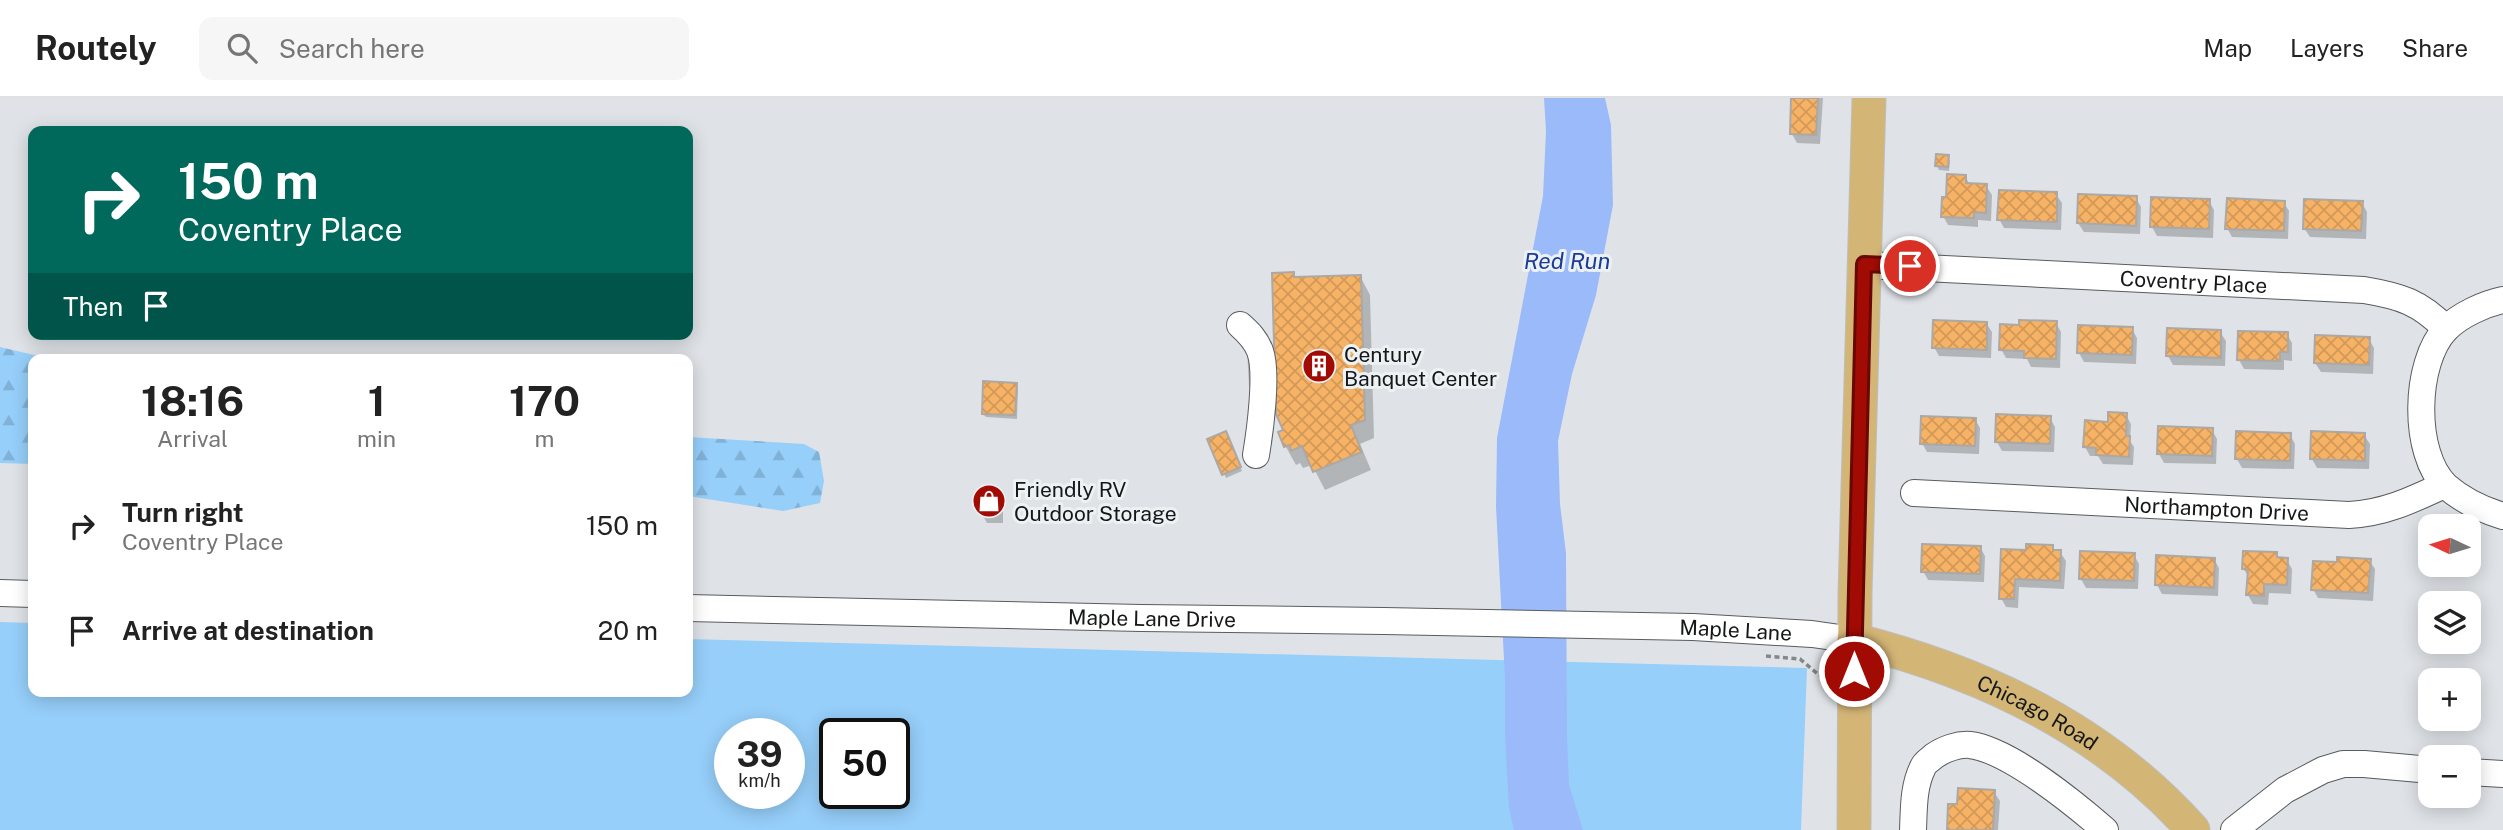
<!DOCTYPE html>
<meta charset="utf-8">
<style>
:root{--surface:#fff;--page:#f6f6f6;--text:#222;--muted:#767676;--line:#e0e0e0}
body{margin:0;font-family:"Public Sans",sans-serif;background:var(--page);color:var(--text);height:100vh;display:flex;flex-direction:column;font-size:26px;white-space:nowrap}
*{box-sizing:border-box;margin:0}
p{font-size:23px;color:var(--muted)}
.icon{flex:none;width:38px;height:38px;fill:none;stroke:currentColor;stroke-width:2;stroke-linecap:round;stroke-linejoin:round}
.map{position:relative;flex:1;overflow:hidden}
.panel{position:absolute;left:28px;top:256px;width:665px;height:343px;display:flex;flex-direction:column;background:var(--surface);border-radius:14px;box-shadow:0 4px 18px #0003}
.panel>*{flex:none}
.guide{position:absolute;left:28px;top:28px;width:665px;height:214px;border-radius:14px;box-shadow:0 4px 18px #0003;background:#00695c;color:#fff;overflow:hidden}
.needle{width:46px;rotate:274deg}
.controls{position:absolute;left:2418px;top:416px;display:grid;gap:14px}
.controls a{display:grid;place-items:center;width:63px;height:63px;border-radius:14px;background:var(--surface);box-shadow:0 4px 18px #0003;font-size:35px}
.speed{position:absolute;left:714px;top:620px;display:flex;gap:14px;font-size:35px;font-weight:700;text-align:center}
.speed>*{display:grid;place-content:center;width:91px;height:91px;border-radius:50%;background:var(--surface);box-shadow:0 4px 18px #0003;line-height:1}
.speed small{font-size:18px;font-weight:400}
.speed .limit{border:4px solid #111;border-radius:10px;background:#fff;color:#111}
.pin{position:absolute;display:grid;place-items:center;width:60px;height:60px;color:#fff;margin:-30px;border:4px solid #fff;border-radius:50%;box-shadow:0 2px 7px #0007}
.me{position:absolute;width:77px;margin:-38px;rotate:0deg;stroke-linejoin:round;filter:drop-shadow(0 0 5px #0008)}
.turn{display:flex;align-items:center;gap:24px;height:147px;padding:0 35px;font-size:32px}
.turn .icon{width:91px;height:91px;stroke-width:2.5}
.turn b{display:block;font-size:49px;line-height:60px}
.then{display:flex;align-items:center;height:66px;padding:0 35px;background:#0003;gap:14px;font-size:26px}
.eta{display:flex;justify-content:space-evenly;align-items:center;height:119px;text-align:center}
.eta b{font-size:42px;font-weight:700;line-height:49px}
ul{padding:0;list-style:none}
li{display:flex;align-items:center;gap:21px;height:105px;padding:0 35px}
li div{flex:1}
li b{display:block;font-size:26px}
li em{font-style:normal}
header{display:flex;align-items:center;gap:42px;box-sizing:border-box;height:98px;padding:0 35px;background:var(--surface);border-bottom:2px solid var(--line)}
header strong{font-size:33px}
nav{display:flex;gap:38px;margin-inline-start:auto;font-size:24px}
.search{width:490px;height:63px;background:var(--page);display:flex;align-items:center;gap:18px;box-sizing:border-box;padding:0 24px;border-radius:14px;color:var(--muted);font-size:26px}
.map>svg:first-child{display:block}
.grass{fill:#96cffa;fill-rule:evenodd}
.forest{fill:url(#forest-firs)}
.water{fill:#9bbafa}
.shadow{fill:#0003}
.building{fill:url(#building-cross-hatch);stroke:#aca8a5;stroke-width:2}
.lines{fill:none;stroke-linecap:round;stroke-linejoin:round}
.minor-casing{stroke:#585c5e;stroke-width:28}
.major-casing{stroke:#bdbebe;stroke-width:35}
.path{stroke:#848789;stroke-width:3.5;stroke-dasharray:5 3.5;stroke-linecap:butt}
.minor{stroke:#fff;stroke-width:26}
.major{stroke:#d3b576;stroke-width:33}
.route-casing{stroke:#690702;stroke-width:18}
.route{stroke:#a20b03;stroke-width:12}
.labels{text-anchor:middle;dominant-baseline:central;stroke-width:6;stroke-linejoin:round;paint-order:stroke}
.street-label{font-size:21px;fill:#151718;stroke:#ecf1f4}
.poi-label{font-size:21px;fill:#151718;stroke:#ecf1f4;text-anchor:start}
.water-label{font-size:23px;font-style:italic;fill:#1b3c96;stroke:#ecf1f4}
</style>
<header>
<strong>Routely</strong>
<div class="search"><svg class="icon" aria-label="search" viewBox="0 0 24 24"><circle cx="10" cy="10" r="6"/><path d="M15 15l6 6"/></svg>Search here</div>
<nav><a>Map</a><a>Layers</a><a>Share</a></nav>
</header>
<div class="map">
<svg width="2503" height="732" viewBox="0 0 2503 732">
<defs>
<pattern id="forest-firs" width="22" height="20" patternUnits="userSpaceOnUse" patternTransform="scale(1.75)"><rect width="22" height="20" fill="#96cffa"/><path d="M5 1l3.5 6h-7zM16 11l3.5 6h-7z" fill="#80b1d6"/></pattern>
<pattern id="building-cross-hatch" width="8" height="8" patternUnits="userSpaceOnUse" patternTransform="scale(1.75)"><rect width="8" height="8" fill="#f6b366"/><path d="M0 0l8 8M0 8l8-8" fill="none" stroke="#d29958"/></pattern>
</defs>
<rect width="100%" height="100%" fill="#dfe3e7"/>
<path class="grass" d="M0,524L33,525V593H688V541L1807,570L1801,732H0ZM730,635H789V695H730ZM835,635H894V695H835Z"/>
<path class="forest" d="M0,249L51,261H33V366L0,365Z
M688,339L804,346L819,354L824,383L820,405L783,413L688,398Z"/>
<path class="water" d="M1544,0H1605L1611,27L1613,107L1596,197L1572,276L1558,343L1560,406L1566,455L1567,640L1569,687L1583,732H1514L1509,710L1505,636V580L1496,409L1497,340L1543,98L1546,33Z"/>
<path class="shadow" d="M1793,0H1823L1820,46L1797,45L1792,36Z
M1948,59L1950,63L1949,73L1939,72L1937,68Z
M1965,78L1970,87L1986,88L1992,97L1991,123L1978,122V129L1948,127L1943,118Z
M2056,96L2062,105L2061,132L2004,130L1999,121Z
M2136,100L2141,109L2140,136L2084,134L2078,125Z
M2209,103L2214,112L2213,140L2157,138L2152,129Z
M2284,105L2289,113L2288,141L2232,139L2227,130Z
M2362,105L2367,114L2366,141L2310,139L2304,130Z
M1293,176L1295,180L1360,178L1370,197L1374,340L1360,346L1371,372L1325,392L1312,367L1303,370L1300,365L1296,367L1286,349L1280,335L1285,333L1277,290L1251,291L1249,288L1247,251L1276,250Z
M1986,225L1992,234L1991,260L1939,258L1934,249Z
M2056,225L2061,234L2060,270L2031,269L2027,261L2006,260L2001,251Z
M2132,231L2137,240L2136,266L2084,264L2079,255Z
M2220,234L2226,243L2225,268L2173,267L2168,258Z
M2287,236L2292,245V263L2284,262V272L2244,271L2239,262Z
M2369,241L2374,250L2373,276L2321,274L2315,265Z
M1016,286L1018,290L1017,321L986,319L983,316Z
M2126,317L2131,326L2130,343L2134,349L2133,367L2103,366L2098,358H2090L2085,349L2109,325Z
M2050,320L2055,329L2054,354L2002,353L1997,344Z
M1975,321L1980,330L1979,356L1927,354L1922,345Z
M2212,332L2217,341L2216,366L2164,365L2159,356Z
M2290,337L2295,346L2294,371L2242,370L2237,361Z
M2364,337L2370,346L2369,371L2317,370L2312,361Z
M1228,339L1242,373L1226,380L1210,342Z
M998,393L1003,402V425H987L982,416Z
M1980,449L1985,458L1984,484L1928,482L1923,473Z
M2052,449L2055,454H2060L2066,463L2064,491L2019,489L2018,510L2006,509L2001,500L2028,453Z
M2276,456L2279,461L2287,462L2292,471L2291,496L2269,495L2268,507L2253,506L2248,497L2249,480L2244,471Z
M2134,457L2139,466L2138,491L2086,490L2081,481Z
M2214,461L2219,470L2218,498L2162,496L2157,487Z
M2369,462L2375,471L2373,503L2318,500L2313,491L2339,466Z
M1994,694L2000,703L1998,732H1948L1959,708Z"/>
<path class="building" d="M1791,0H1818L1816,37L1790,36Z
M1936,56L1949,57L1948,69L1935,68Z
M1947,76L1966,77V85L1987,86L1986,115L1974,114V120L1941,119L1942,99H1946Z
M1999,92L2057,94V124L1997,122Z
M2078,96L2137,98L2136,128L2077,125Z
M2151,99L2210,101L2209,131L2150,129Z
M2227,100L2285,103L2284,133L2225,131Z
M2304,101L2363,103L2361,133L2303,131Z
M1294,174V179L1361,177L1365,322L1351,327L1362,354L1313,374L1302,348L1291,353L1289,347L1284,349L1278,334L1283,332L1276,316L1272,175Z
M1933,222L1987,224V252L1932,250Z
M2019,222L2057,223L2056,261L2024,260V253L1999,252L2000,226L2019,227Z
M2078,227L2133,229L2132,257L2077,255Z
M2167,230L2221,232V260L2166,258Z
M2238,233L2288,234V254H2280V263L2237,262Z
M2315,237L2370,239L2369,267L2314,265Z
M983,283L1017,285L1015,317L982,316Z
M2108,314L2127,315L2126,338H2130L2129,359L2096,357V350L2083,349L2085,322L2108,324Z
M1996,316L2051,318L2050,346L1995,344Z
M1921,318L1976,320L1975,348L1920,346Z
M2158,328L2213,330L2212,358L2157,356Z
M1226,333L1241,369L1222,377L1207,341Z
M2236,333L2291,335L2290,363L2235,361Z
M2311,333L2365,335V363L2310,361Z
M980,391H999L998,416H980Z
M1922,446L1981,448L1980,476L1921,474Z
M2026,446L2053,447V452H2061L2060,483L2015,481L2014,501H1999L2001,451L2026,452Z
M2080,453L2135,455L2134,483L2079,481Z
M2243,453L2277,454V459L2288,460L2287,487L2264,486V498L2246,497L2248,472L2242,471Z
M2156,457L2215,460L2214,490L2155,487Z
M2337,459L2371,461L2368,495L2311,492L2313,463L2337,464Z
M1958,690L1995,692L1993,732H1947L1948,706H1957Z"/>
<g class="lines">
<defs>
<g id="minor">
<path id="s1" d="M1865,167L2364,192C2400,198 2420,204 2446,231"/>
<path d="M2503,202C2484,206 2460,217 2446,231C2414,264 2412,356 2446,388C2462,402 2483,412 2503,418"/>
<path d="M1240,227C1249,235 1256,242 1260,253C1268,275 1260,333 1256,357"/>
<path id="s2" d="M1914,395L2349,417C2385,415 2412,402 2444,387"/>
<path d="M0,495L33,496"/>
<path id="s3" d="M688,510L1141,520L1384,523L1693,529L1812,536L1854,542"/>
<path d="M2469,674L2503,676"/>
<path d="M1913,732C1914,711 1913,689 1923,669C1925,664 1930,662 1934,658C1944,651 1958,646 1970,647C2009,652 2075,706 2105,732"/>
<path d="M2234,732L2285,692L2323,672L2343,666H2364L2431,672"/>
</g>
<g id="major">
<path id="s4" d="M1854,542C1982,574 2104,632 2193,732"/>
<path d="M1854,732L1855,495L1869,0"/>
</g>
</defs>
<use href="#minor" class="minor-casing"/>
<use href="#major" class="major-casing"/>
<path class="path" d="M1766,558L1800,561L1819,577L1825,579"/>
<use href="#minor" class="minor"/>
<use href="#major" class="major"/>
</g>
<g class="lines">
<defs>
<path id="route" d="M1854,573L1864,166L1910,168"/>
</defs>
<use href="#route" class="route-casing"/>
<use href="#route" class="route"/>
</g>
<defs>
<symbol id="building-disc" viewBox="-11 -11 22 22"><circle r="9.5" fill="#a20b03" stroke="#ecf1f4"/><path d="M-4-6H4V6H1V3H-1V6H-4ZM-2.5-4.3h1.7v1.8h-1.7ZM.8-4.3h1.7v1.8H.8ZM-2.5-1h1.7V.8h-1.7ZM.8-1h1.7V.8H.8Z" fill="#fff"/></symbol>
<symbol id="shop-disc" viewBox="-11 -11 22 22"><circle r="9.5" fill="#a20b03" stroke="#ecf1f4"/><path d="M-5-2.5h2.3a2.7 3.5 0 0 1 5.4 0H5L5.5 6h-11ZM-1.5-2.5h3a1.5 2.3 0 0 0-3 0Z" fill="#fff"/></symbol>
</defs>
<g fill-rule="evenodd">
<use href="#building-disc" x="1300" y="249" width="38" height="38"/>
<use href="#shop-disc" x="970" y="384" width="38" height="38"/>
</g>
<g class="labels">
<g class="street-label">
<text stroke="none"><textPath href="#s1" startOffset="329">Coventry Place</textPath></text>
<text stroke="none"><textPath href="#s2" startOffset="303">Northampton Drive</textPath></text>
<text stroke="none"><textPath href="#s3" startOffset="464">Maple Lane Drive</textPath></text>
<text stroke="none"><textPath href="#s3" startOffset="1048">Maple Lane</textPath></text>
<text stroke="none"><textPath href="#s4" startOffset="198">Chicago Road</textPath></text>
</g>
<g class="poi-label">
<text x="1344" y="256">Century<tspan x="1344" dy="24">Banquet Center</tspan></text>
<text x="1014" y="391">Friendly RV<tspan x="1014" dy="24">Outdoor Storage</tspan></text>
</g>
<g class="water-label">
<text x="1567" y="162">Red Run</text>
</g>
</g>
</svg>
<div class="controls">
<a><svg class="needle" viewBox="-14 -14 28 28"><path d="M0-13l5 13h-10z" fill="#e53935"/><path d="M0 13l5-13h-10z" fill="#767676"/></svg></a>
<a><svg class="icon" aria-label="layers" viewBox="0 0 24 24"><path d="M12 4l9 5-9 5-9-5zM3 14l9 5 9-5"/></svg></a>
<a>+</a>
<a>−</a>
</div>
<div class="speed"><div>39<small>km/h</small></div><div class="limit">50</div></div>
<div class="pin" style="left:1910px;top:168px;background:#d93025"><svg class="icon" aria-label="arrive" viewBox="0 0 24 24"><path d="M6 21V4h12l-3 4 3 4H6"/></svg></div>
<svg class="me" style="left:1854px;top:573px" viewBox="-20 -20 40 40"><circle r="17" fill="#a20b03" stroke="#fff" stroke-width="3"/><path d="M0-11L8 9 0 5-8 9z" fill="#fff"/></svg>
<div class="guide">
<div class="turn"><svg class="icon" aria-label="right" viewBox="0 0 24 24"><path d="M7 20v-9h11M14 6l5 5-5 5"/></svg><div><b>150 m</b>Coventry Place</div></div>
<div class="then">Then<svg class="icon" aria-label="arrive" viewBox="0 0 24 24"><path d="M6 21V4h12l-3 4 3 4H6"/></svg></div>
</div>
<section class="panel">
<div class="eta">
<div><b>18:16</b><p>Arrival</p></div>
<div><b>1</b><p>min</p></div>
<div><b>170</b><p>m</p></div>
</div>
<ul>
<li><svg class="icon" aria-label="right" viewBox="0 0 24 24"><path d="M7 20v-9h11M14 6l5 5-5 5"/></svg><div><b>Turn right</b><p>Coventry Place</p></div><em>150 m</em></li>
<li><svg class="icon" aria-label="arrive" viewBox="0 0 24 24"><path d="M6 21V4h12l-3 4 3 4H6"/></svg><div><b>Arrive at destination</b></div><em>20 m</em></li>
</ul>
</section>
</div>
